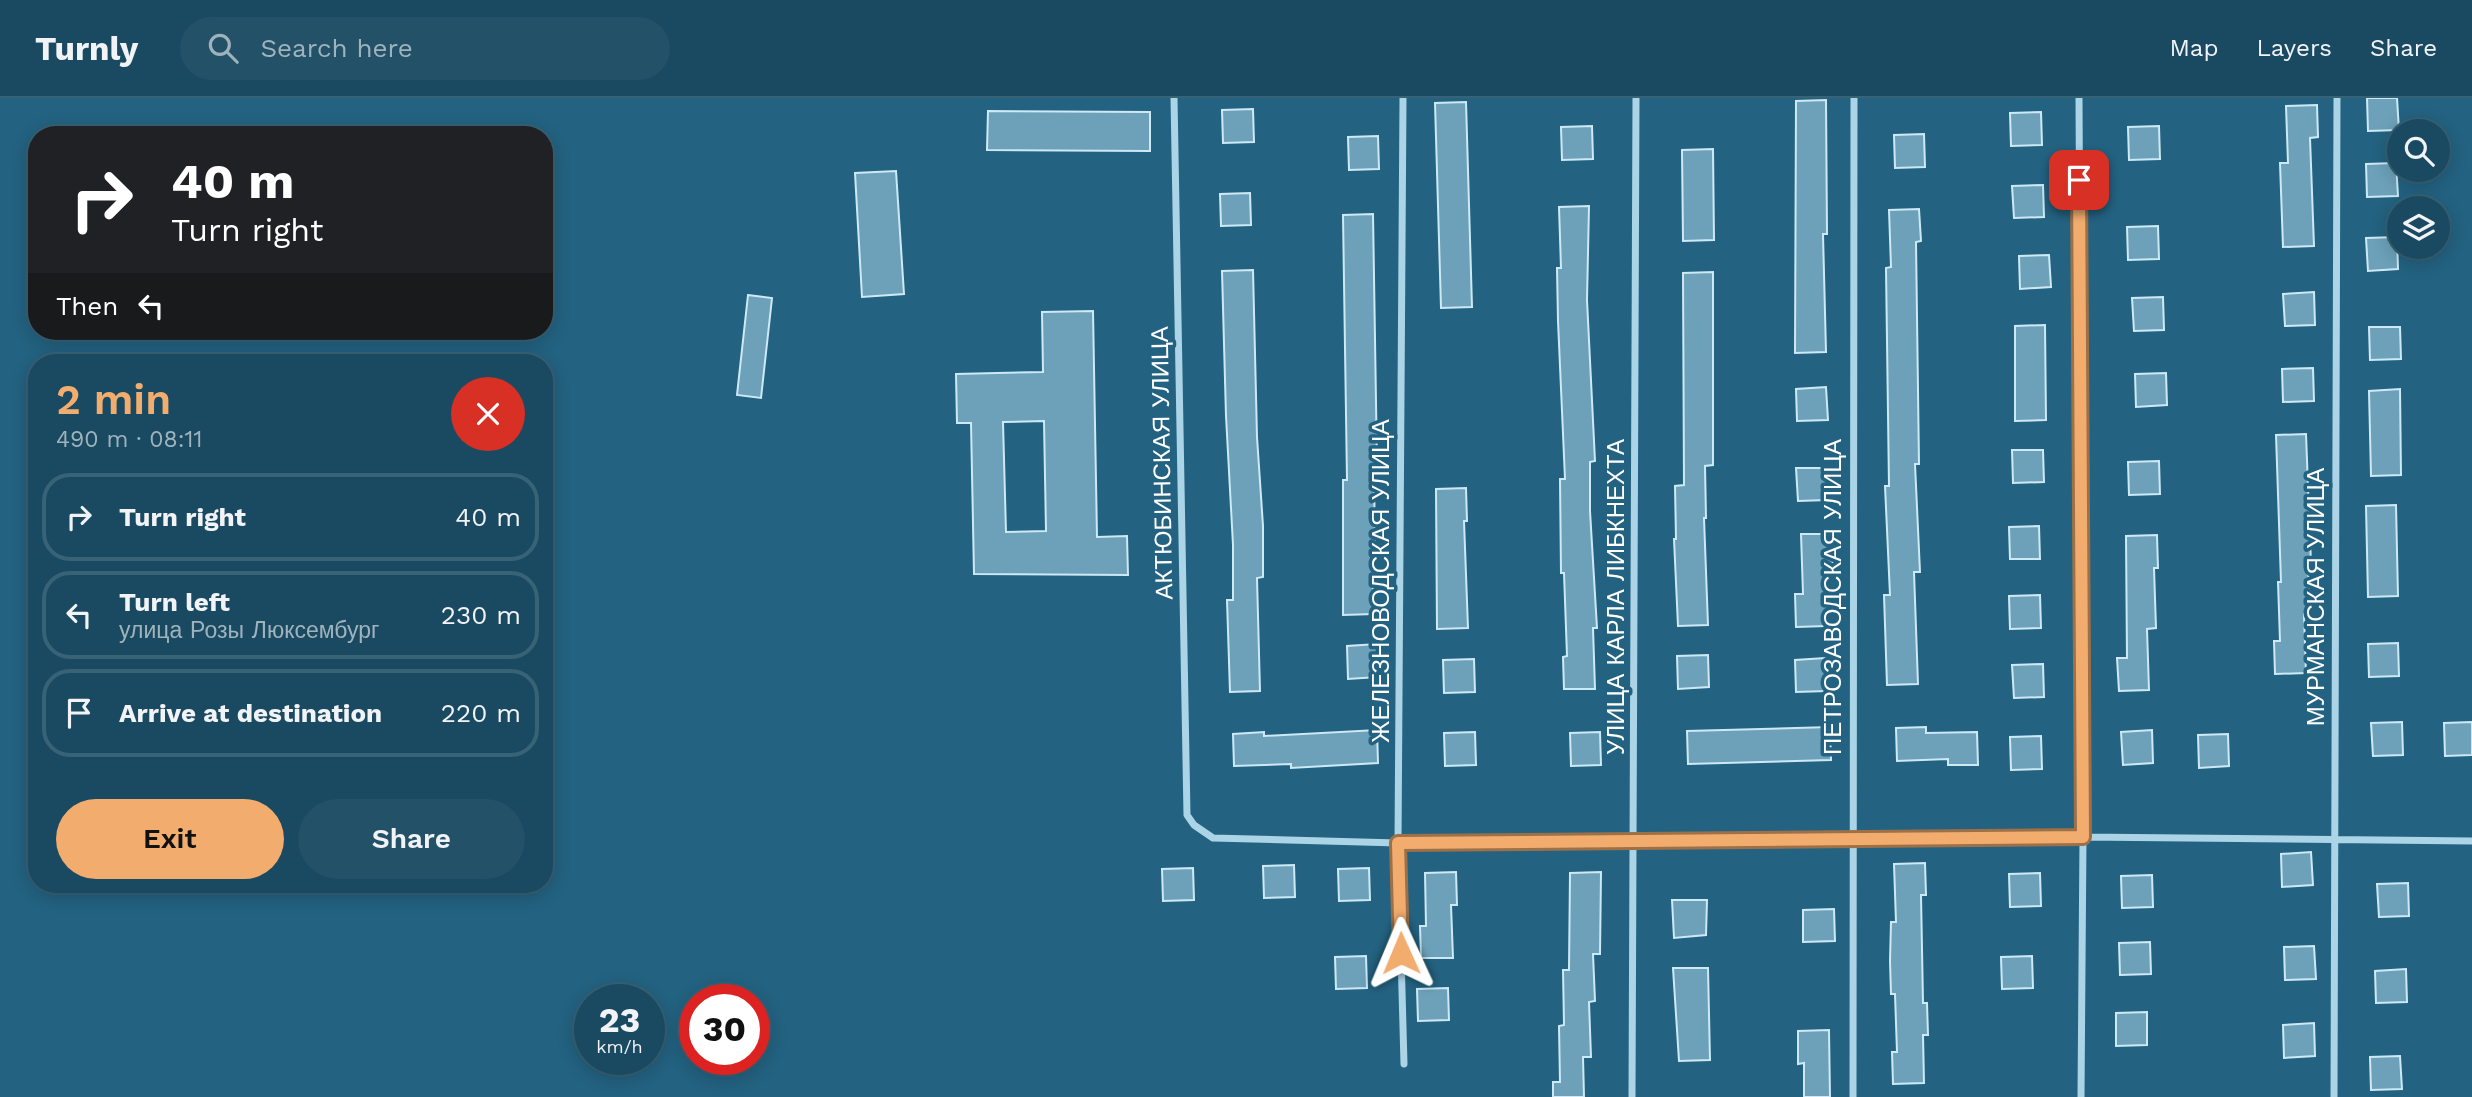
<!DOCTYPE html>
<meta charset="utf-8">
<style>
:root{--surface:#1a4a61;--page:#235167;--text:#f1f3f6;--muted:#9fb3bd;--line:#386276;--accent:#f2ad6e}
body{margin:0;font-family:"Work Sans",sans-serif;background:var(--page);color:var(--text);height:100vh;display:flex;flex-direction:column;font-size:26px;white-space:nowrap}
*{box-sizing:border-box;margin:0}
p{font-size:23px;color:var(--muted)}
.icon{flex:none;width:38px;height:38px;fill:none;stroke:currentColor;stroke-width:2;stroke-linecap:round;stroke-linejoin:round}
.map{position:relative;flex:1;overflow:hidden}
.side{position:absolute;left:28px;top:256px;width:525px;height:539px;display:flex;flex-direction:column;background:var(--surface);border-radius:28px;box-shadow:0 4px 18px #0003,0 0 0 2px var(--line)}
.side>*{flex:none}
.banner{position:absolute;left:28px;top:28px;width:525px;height:214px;border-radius:28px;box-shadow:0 4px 18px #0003,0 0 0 2px var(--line);background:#202124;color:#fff;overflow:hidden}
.fabs{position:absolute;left:2387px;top:21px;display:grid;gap:14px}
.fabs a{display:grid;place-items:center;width:63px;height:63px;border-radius:50%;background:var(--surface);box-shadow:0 4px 18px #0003,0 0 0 2px var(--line);font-size:35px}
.speed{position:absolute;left:574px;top:886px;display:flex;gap:14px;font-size:35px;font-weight:700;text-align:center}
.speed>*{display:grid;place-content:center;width:91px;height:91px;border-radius:50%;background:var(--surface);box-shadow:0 4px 18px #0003,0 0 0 2px var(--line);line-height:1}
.speed small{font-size:18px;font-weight:400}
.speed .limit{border:10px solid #d22;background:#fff;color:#111}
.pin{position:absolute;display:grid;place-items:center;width:60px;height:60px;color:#fff;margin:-30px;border-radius:14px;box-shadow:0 4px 10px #0006}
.me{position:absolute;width:77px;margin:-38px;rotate:359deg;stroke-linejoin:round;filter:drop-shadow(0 0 5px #0008)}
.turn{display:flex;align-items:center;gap:24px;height:147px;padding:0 28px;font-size:32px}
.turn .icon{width:91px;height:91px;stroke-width:2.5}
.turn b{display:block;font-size:49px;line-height:60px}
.then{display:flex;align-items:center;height:66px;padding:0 28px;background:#0003;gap:14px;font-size:26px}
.round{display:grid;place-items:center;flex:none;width:74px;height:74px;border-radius:37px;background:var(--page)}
.summary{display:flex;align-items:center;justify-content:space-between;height:119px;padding:0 28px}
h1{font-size:42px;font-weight:600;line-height:52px;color:var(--accent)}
.primary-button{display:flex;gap:14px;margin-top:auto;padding:14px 28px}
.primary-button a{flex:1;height:80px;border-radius:42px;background:var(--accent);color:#111;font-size:28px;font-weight:600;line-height:80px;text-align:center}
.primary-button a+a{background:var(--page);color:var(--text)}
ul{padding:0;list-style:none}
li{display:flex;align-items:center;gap:21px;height:88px;margin:0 14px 10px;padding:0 14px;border:4px solid var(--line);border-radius:28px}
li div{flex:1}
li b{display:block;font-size:26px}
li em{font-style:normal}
header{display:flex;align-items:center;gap:42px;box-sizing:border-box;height:98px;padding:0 35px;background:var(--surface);border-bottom:2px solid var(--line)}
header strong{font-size:33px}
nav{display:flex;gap:38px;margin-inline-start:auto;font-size:24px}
.search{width:490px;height:63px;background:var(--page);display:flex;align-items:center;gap:18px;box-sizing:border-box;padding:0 24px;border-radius:38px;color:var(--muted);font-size:26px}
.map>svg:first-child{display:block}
.building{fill:#6ca1b9;stroke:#cee9f6;stroke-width:2;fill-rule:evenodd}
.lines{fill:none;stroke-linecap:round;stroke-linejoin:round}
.minor{stroke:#abd4e7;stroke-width:7}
.route-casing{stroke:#9d7048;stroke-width:18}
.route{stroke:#f2ad6e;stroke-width:12}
.labels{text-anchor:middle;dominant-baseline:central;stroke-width:7;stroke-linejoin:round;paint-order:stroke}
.street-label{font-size:24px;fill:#fff;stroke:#236281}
</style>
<header>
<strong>Turnly</strong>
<div class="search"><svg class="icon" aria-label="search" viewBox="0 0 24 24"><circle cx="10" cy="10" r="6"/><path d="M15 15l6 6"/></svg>Search here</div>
<nav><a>Map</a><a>Layers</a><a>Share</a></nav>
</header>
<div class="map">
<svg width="2472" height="999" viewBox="0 0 2472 999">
<rect width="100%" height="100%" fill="#236281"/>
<path class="building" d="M2367,0H2397L2399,32L2368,33Z
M1826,2L1827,136H1823L1826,254L1795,255L1796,3Z
M1466,4L1472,209L1441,210L1435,5Z
M2317,7L2318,39L2310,40L2314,148L2283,149L2280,65H2288L2286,8Z
M1253,11L1254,44L1223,45L1222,12Z
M988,13L1150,14V53L987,52Z
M2041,14L2042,47L2011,48L2010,15Z
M1592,28L1593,61L1562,62L1561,29Z
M2159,28L2160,61L2129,62L2128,29Z
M1924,36L1925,69L1895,70L1894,37Z
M1378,38L1379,71L1349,72L1348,39Z
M1713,51L1714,142L1683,143L1682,52Z
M2396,65L2398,98L2367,99L2366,66Z
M896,73L904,196L862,199L855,75Z
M2043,87L2044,119L2014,120L2012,88Z
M1250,95L1251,127L1221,128L1220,96Z
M1589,108L1587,202L1595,363L1590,364V413L1597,530H1593L1595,591H1564L1563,559L1567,558L1564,475H1561L1560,381H1565L1558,223L1557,170H1561L1559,109Z
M1919,111L1921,143L1916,144L1919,366H1915L1920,474H1914L1918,586L1887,587L1884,497H1890L1885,388H1889L1886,170L1891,169L1889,112Z
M1373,116L1377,366H1374L1375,462H1372L1374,516L1343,517V382H1347L1343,117Z
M2158,128L2159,161L2128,162L2127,129Z
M2397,139L2398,171L2368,173L2366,140Z
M2049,157L2051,189L2020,191L2019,158Z
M1253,172L1257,339L1263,428V479L1257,480L1260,593L1230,594L1227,502H1233V447L1226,318L1222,173Z
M1713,174V367L1705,368L1706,420H1704L1708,527L1678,528L1674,441H1676L1675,388L1684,387L1683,175Z
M2314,194L2315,227L2285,228L2283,196Z
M748,197L772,200L761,300L737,297Z
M2163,199L2164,232L2134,233L2132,200Z
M1093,213L1097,439L1127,438L1128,477L974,476L971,325H957L956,276L1043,274L1042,214ZM1044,323L1046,433L1006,434L1003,324Z
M2045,227L2046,322L2015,323V228Z
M2369,229H2400L2401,261L2370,262Z
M2313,270L2314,303L2283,304L2282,271Z
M2166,275L2167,307L2136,309L2135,276Z
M1826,289L1828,322L1797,323L1796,291Z
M2400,291L2401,377L2371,378L2369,293Z
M2306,336L2311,466H2308L2310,516H2304L2306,575L2275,576L2274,543H2280L2278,484H2281L2276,337Z
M2012,352H2043L2044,384L2013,385Z
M2159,363L2160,396L2129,397L2128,364Z
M1796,370H1827L1828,402L1798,403Z
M1466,390L1467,423H1464L1468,530L1437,531L1436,391Z
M2396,407L2398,498L2368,499L2366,408Z
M2039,428L2040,461H2010L2009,429Z
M1801,436H1831L1833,468L1825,469L1827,528L1796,529L1795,496H1803Z
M2157,437L2158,470H2154L2156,530L2147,531L2149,592L2119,593L2117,560H2127L2126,438Z
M2040,497L2041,530L2010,531L2009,498Z
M2398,545L2399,578L2369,579L2368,546Z
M1377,546L1378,579L1348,581L1347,548Z
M1708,557L1709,589L1678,591L1677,558Z
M1825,560L1827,593L1796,594L1795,562Z
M1474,561L1475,594L1444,595L1443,562Z
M2043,566L2044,599L2014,600L2012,567Z
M2402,624L2403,657L2373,658L2371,625Z
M2472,624V657L2445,658L2444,625Z
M1830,629L1831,662L1688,666L1687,633Z
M1926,629V635L1977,634L1978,667H1948V661L1897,663L1896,630Z
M1377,632L1378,665L1291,670V666L1234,668L1233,636L1264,634V638Z
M2152,632L2153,665L2123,667L2121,634Z
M1475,634L1476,667L1445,668L1444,635Z
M1600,634L1601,667L1571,668L1570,635Z
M2228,636L2229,668L2199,670L2198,637Z
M2041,638L2042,671L2011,672L2010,639Z
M2311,754L2313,787L2282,789L2281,756Z
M1925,765L1926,797H1921L1923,905H1927L1928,937H1923L1924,985L1893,986L1892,954H1897L1895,896H1891L1890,863L1891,824H1896L1894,766Z
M1294,767L1295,799L1264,800L1263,768Z
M1193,770L1194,802L1163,803L1162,771Z
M1369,770L1370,802L1339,803L1338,771Z
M1456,774L1457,807H1451L1453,860H1421L1420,828H1426L1425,775Z
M1601,774L1600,856H1593L1595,903L1589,904L1591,959H1583L1584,999H1553V984H1560L1559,928L1564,927L1563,872H1569L1570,775Z
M2040,775L2041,808L2010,809L2009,776Z
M2152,777L2153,809L2122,810L2121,778Z
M2408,785L2409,818L2379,819L2377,786Z
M1672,802H1707L1706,837L1674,840Z
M1834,811L1835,843L1803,844V812Z
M2150,844L2151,876L2120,877L2119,845Z
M2314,848L2316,881L2285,882L2284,849Z
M1366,858L1367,890L1336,891L1335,859Z
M2032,858L2033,890L2002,891L2001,859Z
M1673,870H1708L1710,962L1679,963Z
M2406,871L2407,904L2376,905L2375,873Z
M1448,890L1449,922L1418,923L1417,891Z
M2147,914V947L2116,948V915Z
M2314,925L2315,958L2284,960L2283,927Z
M1829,932L1830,999H1804V965L1798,966V933Z
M2400,958L2402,991L2371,992L2370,959Z"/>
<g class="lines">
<path class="minor" d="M1174,0L1187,717L1194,727L1213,740L1398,745L2083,739L2472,743
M1403,0L1398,745L1404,966
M2079,0L2083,739L2081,999
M1632,999L1636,0
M1853,999L1854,0
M2334,999L2337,0"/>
</g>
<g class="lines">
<defs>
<path id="route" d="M1401,855L1398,745L2083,739L2079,82"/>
</defs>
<use href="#route" class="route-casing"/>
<use href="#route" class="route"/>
</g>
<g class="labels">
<g class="street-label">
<text transform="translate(1162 365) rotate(-91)">АКТЮБИНСКАЯ УЛИЦА</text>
<text transform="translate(1381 483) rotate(-90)">ЖЕЛЕЗНОВОДСКАЯ УЛИЦА</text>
<text transform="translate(1616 499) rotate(-90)">УЛИЦА КАРЛА ЛИБКНЕХТА</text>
<text transform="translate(1833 499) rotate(-90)">ПЕТРОЗАВОДСКАЯ УЛИЦА</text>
<text transform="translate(2316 499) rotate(-90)">МУРМАНСКАЯ УЛИЦА</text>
</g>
</g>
</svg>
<div class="fabs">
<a><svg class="icon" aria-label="search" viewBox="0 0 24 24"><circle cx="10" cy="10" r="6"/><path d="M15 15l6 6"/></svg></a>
<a><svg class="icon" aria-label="layers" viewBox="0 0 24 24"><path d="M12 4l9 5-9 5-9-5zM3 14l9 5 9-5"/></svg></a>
</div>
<div class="speed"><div>23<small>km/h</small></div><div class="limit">30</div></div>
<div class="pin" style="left:2079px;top:82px;background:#d93025"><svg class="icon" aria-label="arrive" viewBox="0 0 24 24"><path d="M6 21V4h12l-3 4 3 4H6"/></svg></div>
<svg class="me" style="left:1401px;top:855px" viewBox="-20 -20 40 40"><path d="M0-17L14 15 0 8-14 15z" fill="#f2ad6e" stroke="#fff" stroke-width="4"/></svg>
<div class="banner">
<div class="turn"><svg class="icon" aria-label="right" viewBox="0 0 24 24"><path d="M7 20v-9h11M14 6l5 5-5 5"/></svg><div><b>40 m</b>Turn right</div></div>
<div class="then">Then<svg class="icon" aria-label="left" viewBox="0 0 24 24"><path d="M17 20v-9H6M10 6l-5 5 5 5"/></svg></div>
</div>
<section class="side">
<div class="summary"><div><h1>2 min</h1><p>490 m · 08:11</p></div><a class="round" style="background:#d93025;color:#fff"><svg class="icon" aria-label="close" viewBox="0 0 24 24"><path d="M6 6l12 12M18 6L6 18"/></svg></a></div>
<ul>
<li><svg class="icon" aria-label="right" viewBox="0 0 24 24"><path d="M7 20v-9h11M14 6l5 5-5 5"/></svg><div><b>Turn right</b></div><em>40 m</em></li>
<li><svg class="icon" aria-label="left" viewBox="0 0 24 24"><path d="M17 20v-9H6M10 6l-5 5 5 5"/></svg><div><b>Turn left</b><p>улица Розы Люксембург</p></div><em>230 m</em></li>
<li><svg class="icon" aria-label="arrive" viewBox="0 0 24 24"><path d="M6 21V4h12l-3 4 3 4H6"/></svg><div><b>Arrive at destination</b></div><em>220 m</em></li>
</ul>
<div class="primary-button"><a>Exit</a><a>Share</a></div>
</section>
</div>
